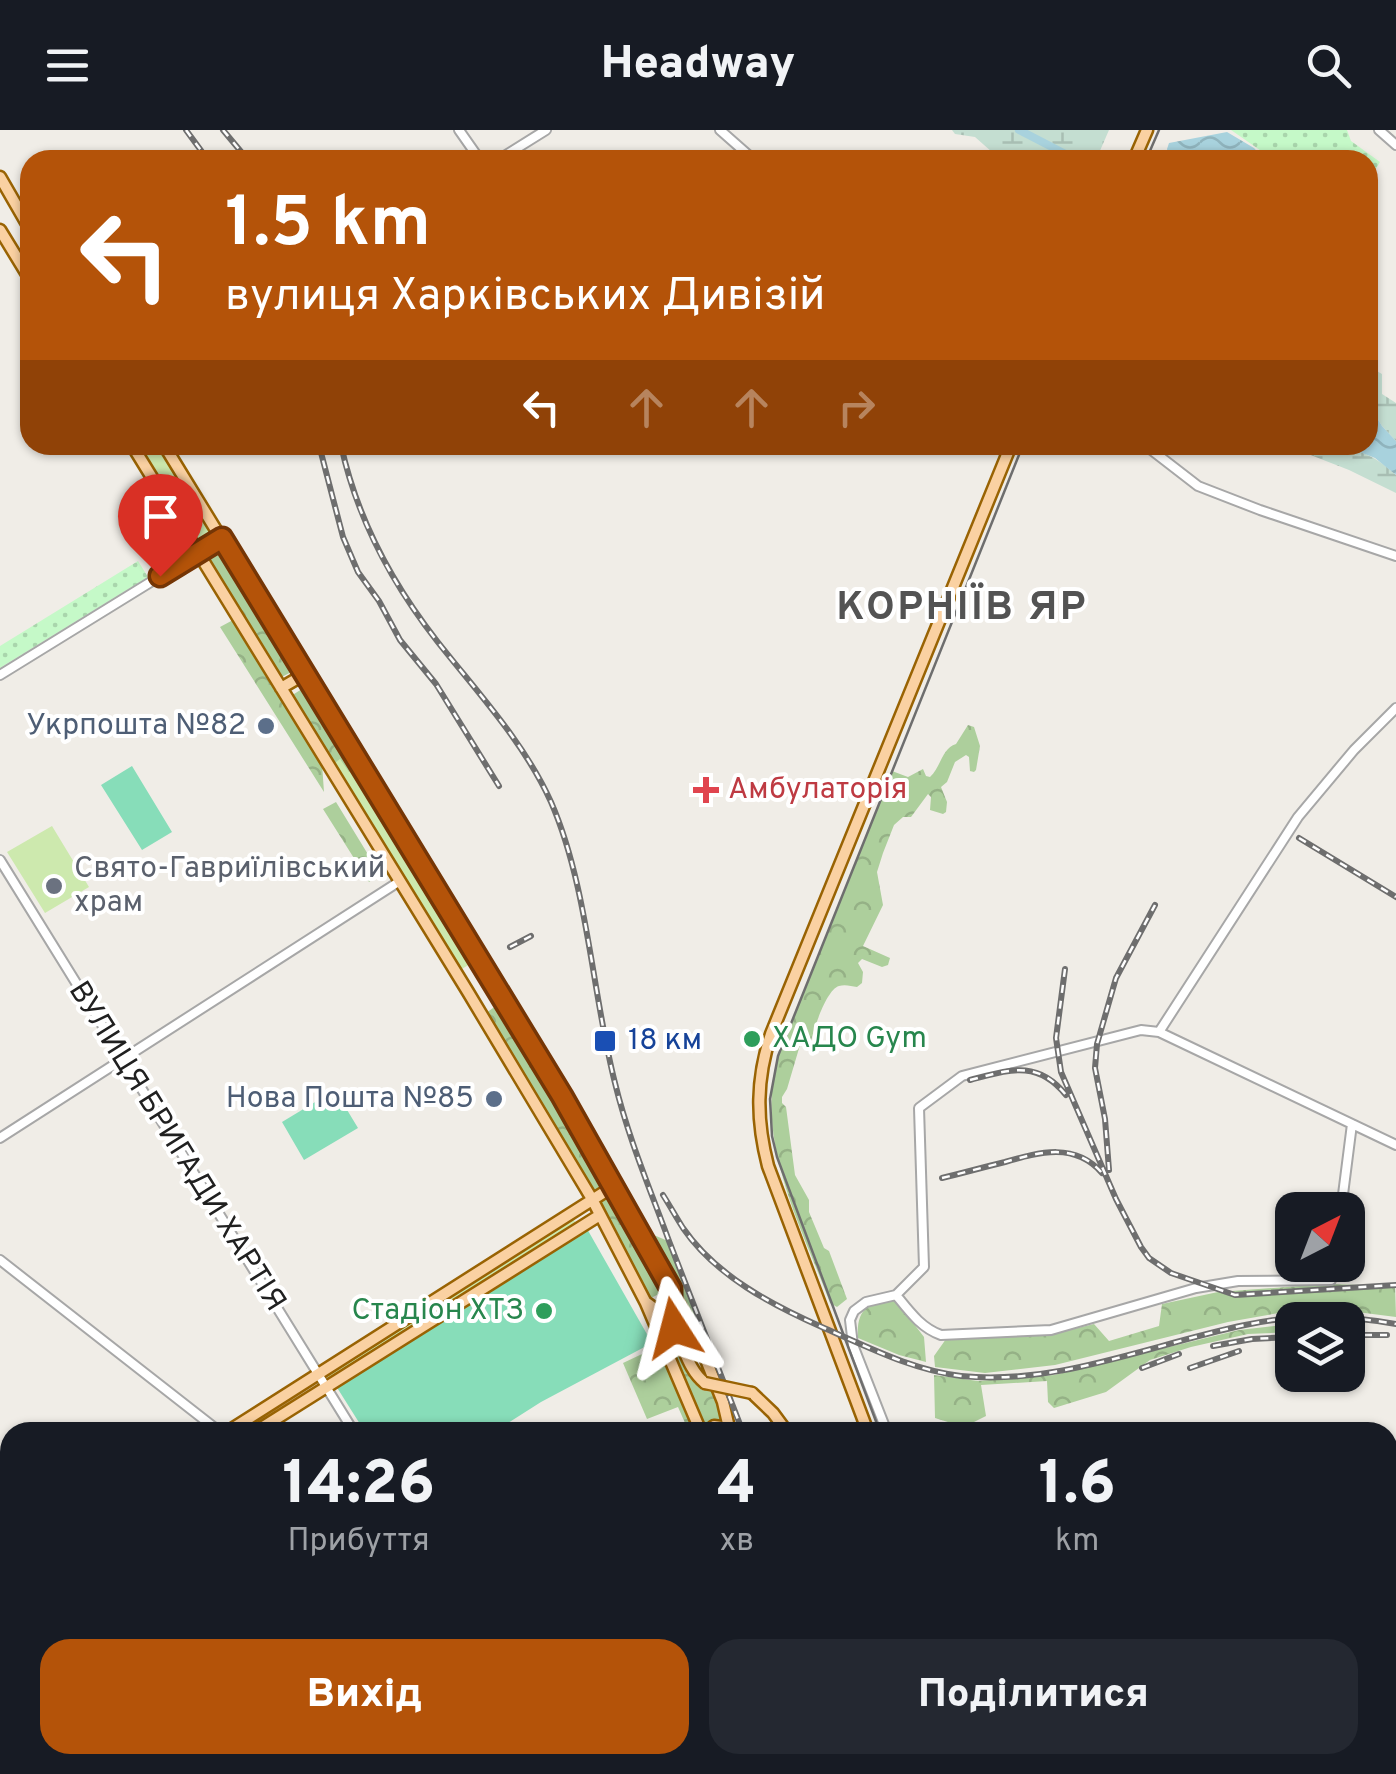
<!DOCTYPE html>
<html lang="uk">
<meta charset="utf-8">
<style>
:root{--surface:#171b24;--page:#242831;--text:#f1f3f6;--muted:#9ea1a6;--accent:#b45309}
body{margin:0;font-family:Overpass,sans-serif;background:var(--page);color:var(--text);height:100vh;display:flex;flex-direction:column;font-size:38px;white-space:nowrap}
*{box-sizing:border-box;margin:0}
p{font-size:32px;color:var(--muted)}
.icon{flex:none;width:55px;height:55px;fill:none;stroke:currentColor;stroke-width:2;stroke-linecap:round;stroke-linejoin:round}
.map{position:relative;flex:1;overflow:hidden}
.side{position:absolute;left:0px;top:1292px;width:1398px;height:352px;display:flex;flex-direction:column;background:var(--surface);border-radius:30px 30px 0 0;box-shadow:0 2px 8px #0004}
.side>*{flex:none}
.top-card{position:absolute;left:20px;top:20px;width:1358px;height:305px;border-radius:30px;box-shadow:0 2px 8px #0004;background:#b45309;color:#fff;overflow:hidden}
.needle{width:65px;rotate:42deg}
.controls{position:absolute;left:1275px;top:1062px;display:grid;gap:20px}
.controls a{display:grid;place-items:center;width:90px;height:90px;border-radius:20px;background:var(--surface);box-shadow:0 2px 8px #0004;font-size:50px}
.pin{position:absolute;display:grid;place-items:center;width:85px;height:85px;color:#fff;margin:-102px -42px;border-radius:50% 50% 50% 0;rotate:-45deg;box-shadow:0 0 10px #0007}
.pin .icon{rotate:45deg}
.me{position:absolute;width:110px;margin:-55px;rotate:351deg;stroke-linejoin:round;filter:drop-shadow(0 0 8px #0008)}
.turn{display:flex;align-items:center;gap:35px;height:210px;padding:0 40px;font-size:45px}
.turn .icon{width:130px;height:130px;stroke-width:2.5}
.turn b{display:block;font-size:70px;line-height:85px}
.lanes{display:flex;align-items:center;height:95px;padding:0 40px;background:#0003;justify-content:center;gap:50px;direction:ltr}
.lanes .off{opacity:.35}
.eta{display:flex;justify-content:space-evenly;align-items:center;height:170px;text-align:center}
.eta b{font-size:60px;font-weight:800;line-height:70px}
.primary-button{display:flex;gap:20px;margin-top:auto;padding:20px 40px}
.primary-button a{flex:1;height:115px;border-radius:30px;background:var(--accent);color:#fff;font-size:40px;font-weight:800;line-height:115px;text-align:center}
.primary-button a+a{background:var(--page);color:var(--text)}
header{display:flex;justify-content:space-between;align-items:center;height:130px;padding:0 40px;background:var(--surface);font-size:45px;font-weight:800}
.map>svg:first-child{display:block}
.grass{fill:#cde9ae}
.forest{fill:url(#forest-crowns)}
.wetland{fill:url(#wetland-marsh)}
.park{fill:url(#park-dots)}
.pitch{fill:#87ddb9}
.water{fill:url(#water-waves)}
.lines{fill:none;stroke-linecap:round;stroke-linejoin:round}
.river{stroke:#a8d2dd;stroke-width:8}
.minor-casing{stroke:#a7a7a7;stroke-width:12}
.major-casing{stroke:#996303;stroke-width:15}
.minor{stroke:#fff;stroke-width:8}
.major{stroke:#fad1a2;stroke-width:10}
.tram{stroke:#6e6e6e;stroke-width:2.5}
.rail-casing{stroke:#6e6e6e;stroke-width:6}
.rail{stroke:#fff;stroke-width:2.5;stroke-dasharray:8;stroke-linecap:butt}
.major-bridge-casing{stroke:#996303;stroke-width:15;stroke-linecap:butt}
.major-bridge{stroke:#fad1a2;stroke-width:10}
.route-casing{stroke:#753606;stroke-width:25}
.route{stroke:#b45309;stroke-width:18}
.service-dot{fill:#5c6f8a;stroke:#fff;stroke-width:4}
.health-dot{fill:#e0444e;stroke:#fff;stroke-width:4}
.worship-dot{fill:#6b7280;stroke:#fff;stroke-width:4}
.leisure-dot{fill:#2e9e5b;stroke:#fff;stroke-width:4}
.transit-dot{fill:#1a4fb4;stroke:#fff;stroke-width:4}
.labels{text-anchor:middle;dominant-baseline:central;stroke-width:8;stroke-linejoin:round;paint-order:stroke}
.service-label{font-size:30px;fill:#4e5e75;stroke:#fff;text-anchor:end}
.health-label{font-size:30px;fill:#be3a42;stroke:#fff;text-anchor:start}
.worship-label{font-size:30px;fill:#5b616d;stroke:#fff;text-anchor:start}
.leisure-label{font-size:30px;fill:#27864d;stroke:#fff;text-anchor:start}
.transit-label{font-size:30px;fill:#164399;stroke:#fff;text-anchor:start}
.street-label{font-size:30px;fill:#202020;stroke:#fff}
.district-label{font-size:40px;font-weight:bold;letter-spacing:2.5px;fill:#535353;stroke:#fff}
</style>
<header><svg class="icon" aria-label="menu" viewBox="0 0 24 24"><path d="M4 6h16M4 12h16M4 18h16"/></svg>Headway<svg class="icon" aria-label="search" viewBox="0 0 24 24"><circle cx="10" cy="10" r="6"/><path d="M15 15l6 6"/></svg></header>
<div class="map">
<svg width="1396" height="1644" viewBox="0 0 1396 1644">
<defs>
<pattern id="forest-crowns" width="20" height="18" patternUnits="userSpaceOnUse" patternTransform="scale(2.5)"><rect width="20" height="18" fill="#adcf9c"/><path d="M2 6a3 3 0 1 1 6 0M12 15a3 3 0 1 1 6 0" fill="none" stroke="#95b186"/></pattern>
<pattern id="wetland-marsh" width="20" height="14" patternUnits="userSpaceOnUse" patternTransform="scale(2.5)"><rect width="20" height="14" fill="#c4ded1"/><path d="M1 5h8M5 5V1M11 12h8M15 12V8" fill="none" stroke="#a8beb3"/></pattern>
<pattern id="park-dots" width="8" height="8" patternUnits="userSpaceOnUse" patternTransform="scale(2.5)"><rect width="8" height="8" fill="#c5f9c8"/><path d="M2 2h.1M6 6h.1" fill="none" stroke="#a9d5ac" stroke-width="1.8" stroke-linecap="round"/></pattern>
<pattern id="water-waves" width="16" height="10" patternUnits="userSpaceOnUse" patternTransform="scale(2.5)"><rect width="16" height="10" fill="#a8d2dd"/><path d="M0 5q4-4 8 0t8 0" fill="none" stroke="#90b4bd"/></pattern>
</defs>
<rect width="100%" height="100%" fill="#f0ede7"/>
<path class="grass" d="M136,315H157L212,404L208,410L201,413L198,409L182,385L175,377Z
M339,629L358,637L477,830L460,840L335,633Z
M52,696L89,757L45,783L7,722Z
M574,1090L577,1096L327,1253L324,1249L327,1244L569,1091Z"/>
<path class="forest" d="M222,418L297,539L280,548L207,427Z
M233,490L322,634L324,662L220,497Z
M308,555L358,637L349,642L340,629L335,633L291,566Z
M968,595L974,597L980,616L976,640L974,642L970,641L969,627L966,625L955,632L947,652L941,657L947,672L946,682L943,684L930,680L931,667L928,664L911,687H903L894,695L883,723L877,742L883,775L863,816L890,828L888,835L882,837L862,829L858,833L863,842L862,853L857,857C851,856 845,854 839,856C826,860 814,899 811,911L800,915L787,959L782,967V973L786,977L795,1045L809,1070V1082L824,1118L829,1121L847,1169L837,1177L830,1173C801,1095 754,1011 778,926L892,641L908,647L923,639L926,646L930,647C941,637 942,618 956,614Z
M336,672L380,744L369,752L323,679Z
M500,873L503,874L608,1051V1055L596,1061H593L486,883Z
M611,1060L667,1160L651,1168L647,1166L599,1071Z
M649,1103L668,1111L707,1218L645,1105Z
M1328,1154L1395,1156L1396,1187L1349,1181L1296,1180L1228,1192L1055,1235L985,1243L935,1237L934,1226L946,1209L1049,1205L1094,1194L1109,1211L1159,1196L1162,1174L1218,1162Z
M895,1169L924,1207L926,1232L899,1225L858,1208C856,1178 869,1172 895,1169Z
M1292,1194V1202L1248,1204L1191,1217L1150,1230L1106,1262L1054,1278L1048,1272L1047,1251L981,1255L986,1286L964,1297L935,1288L934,1245L978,1251L1054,1245L1239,1200Z
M666,1201H669L695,1253L702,1260L717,1263L726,1293L704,1299L665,1203Z
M659,1216L695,1302H689L678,1277L647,1289L623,1233Z"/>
<path class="wetland" d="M952,0H1109L1096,30H1001L975,7L955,4Z
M1368,236L1382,244V264L1396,273V311L1382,296L1368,273Z
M1285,315C1330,315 1362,312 1396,345V363L1349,340Z"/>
<path class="park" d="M1231,0H1347L1351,11L1380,32L1368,52V30H1274Z
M138,431L148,447L0,538V516Z"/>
<path class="pitch" d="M132,636L172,702L142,720L101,655Z
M335,960L358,998L304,1030L282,992Z
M586,1097L652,1213L541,1272L494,1302H365L336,1256Z"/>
<path class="water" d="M1227,2L1254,18L1265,30H1169L1167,19L1169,13Z
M1368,273L1382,296L1396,311V345L1375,328L1342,315H1368Z"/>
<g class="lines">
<path class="river" d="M1019,0L1077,30"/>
<defs>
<path id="minor" d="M459,0L480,30
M720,0L754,30
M1379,0L1396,15
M498,30L546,0
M1145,315L1198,356L1260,380L1396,426
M0,545L222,408
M0,730L354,1302
M1159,902L1298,687L1354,620L1396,578
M0,1008L400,751
M1341,1080L1352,994
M0,1130L220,1302
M896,1165C909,1181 921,1198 941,1205L1051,1200L1196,1158L1238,1151L1331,1150L1333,1135
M887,1302L853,1215L850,1190L854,1181L866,1172L896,1165L924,1137L919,978L962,946L1141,900L1159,902L1396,1015
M465,1635L468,1644"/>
<path id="major" d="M1134,30L1147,0
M0,47L30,99
M0,100L30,149
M132,315L468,862L592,1069L646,1173L701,1302
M164,315L580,995L696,1205L723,1272L730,1302
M281,558L305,544
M647,1173C657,1180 665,1186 672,1196C684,1214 687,1239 705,1253
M752,1263L773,1283L787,1302
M227,1302L614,1056
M255,1302L600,1085
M707,1302L714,1296L729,1298
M868,1302L768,1036C756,990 756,949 771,904L1011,315
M0,1447L10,1441
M0,1462L10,1456
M0,1494L10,1508
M0,1512L10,1517
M94,1635L100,1644
M835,1635L839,1644
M939,1644L953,1640"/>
</defs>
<use href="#minor" class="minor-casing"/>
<use href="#major" class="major-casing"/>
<use href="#minor" class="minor"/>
<use href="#major" class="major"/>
<path class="tram" d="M1146,30L1159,0
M880,1302L777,1027L772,1006L770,969L778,926L1023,315
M1004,1635L1008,1644"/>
<defs>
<path id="rail" d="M186,0L208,30
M223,0L248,30
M319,315L343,407L358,442L379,471L400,510L436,554L499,656
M341,315C357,389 391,452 437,511C477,562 524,612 551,672C588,757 592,863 615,953C628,1007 650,1059 669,1111C694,1175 718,1239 743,1302
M1299,708L1396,767
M510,817L531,806
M1065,839L1056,908L1061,942L1116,1069L1141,1117L1149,1128L1171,1143L1235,1165L1396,1155
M970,950C1009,940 1037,929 1066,965
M1109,1040L1105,989L1095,938L1097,914L1116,848L1155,775
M942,1048C963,1043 984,1037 1005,1032C1040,1022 1075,1012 1102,1043
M663,1065C670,1076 676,1087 683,1098C716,1146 772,1175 824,1198C868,1217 912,1240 961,1246C1057,1256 1152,1214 1245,1195C1295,1184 1346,1185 1396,1194
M1348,1205H1387
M1213,1216L1252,1209L1292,1207
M1142,1238L1179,1224
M1190,1238L1239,1221
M873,1635L876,1644"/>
</defs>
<use href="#rail" class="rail-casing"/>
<use href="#rail" class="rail"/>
<defs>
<path id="major-bridge" d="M705,1253L752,1263"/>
</defs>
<use href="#major-bridge" class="major-bridge-casing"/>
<use href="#major-bridge" class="major-bridge"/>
</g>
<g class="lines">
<defs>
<path id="route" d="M160,446L222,408L562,966L671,1159V1184L674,1198"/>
</defs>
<use href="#route" class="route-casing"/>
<use href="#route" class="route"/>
</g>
<g class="service-dot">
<circle cx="266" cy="596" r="10"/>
<circle cx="494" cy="969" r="10"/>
</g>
<path class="health-dot" d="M701 645h10v10h10v10h-10v10h-10v-10h-10v-10h10z"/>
<circle class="worship-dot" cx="54" cy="756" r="10"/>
<g class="leisure-dot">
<circle cx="752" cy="909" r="10"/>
<circle cx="544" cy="1181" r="10"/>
</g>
<rect class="transit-dot" x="593" y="899" width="24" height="24" rx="5"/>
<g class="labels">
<g class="service-label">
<text x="246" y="596">Укрпошта №82</text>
<text x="474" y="969">Нова Пошта №85</text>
</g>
<g class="health-label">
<text x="728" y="660">Амбулаторія</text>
</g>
<g class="worship-label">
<text x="74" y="739">Свято-Гавриїлівський<tspan x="74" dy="34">храм</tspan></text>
</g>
<g class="leisure-label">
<text x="772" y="909">ХАДО Gym</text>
<text x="524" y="1181" text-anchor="end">Стадіон ХТЗ</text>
</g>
<g class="transit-label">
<text x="628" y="911">18 км</text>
</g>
<g class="street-label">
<text transform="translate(176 1017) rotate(58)">ВУЛИЦЯ БРИГАДИ ХАРТІЯ</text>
</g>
<g class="district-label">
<text x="962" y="479">КОРНІЇВ ЯР</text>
</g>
</g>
</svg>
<div class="controls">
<a><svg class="needle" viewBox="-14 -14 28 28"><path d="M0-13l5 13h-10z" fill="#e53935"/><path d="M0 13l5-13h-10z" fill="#9ea1a6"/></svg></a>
<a><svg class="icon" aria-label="layers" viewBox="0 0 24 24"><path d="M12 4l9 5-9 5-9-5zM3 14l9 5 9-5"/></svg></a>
</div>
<div class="pin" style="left:160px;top:446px;background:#d93025"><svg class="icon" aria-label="arrive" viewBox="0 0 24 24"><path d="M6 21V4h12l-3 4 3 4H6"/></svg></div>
<svg class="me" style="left:674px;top:1198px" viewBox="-20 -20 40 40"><path d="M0-17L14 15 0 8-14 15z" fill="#b45309" stroke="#fff" stroke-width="4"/></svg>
<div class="top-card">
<div class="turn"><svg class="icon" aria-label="left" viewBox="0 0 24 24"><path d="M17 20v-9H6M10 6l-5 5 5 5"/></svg><div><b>1.5 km</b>вулиця Харківських Дивізій</div></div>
<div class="lanes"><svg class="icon" aria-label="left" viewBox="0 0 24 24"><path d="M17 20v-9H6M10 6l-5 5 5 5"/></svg><svg class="icon off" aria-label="ahead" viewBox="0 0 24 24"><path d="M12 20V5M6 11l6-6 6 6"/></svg><svg class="icon off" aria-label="ahead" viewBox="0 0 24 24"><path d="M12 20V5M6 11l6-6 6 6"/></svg><svg class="icon off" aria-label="right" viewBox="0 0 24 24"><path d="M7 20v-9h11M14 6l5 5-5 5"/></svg></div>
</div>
<section class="side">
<div class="eta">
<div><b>14:26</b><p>Прибуття</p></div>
<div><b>4</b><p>хв</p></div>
<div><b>1.6</b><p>km</p></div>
</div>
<div class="primary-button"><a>Вихід</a><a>Поділитися</a></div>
</section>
</div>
